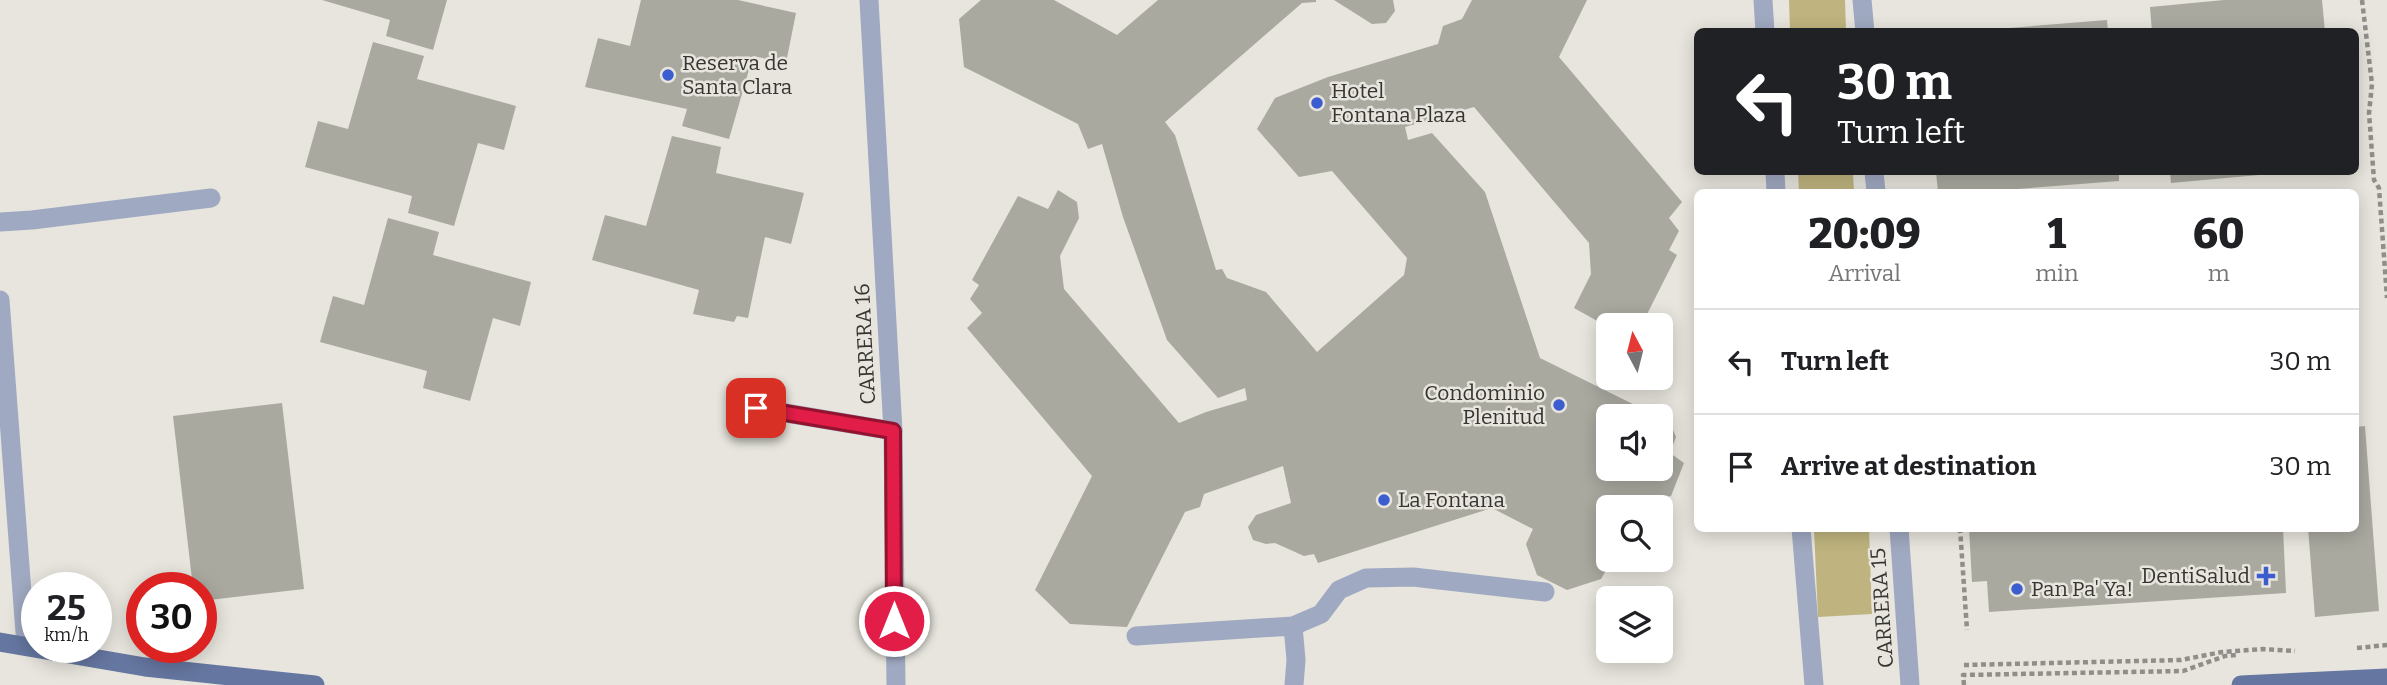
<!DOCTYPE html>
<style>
:root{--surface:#fff;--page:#f6f6f6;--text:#202124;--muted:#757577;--line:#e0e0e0}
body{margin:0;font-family:Bitter,serif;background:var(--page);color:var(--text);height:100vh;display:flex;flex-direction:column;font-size:26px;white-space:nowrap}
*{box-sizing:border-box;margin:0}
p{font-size:23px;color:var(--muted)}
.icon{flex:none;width:38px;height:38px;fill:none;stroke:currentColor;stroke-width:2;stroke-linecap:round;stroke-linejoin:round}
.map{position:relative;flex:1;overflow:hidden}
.panel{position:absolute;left:1694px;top:189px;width:665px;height:343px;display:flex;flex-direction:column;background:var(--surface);border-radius:10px;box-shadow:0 4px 18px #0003}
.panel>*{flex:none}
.top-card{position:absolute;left:1694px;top:28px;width:665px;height:147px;border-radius:10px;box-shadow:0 4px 18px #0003;background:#202124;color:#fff;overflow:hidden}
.needle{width:46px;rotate:353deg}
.tools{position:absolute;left:1596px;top:313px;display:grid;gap:14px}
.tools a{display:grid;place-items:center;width:77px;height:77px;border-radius:10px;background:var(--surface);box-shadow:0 4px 18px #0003;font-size:35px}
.speed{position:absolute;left:21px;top:572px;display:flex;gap:14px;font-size:35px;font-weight:700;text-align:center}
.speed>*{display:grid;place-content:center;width:91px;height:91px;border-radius:50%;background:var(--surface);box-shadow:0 4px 18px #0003;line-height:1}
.speed small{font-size:18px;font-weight:400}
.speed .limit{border:10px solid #d22;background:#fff;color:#111}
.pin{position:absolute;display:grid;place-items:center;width:60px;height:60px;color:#fff;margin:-30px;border-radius:14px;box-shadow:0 4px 10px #0006}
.me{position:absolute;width:77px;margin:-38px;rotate:0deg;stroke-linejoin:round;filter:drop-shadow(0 0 5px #0008)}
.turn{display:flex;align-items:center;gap:24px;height:147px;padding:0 28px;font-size:32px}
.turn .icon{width:91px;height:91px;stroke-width:2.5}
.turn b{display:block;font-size:49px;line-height:60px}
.eta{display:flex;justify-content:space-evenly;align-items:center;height:119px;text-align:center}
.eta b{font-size:42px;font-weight:800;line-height:49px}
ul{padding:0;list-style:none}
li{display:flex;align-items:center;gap:21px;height:105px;padding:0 28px;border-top:2px solid var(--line)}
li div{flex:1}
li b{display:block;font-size:26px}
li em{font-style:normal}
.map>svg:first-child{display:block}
.green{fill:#bfb47f}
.building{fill:#aaa9a0}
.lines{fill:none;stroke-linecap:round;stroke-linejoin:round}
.path{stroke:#8f8e88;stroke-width:4.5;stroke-dasharray:5 3.5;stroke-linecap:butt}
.service{stroke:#9fa9c1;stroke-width:19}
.minor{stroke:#9fa9c1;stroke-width:19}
.primary{stroke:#6576a0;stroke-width:19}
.route-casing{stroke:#92132f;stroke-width:18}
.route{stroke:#e11d48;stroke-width:12}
.poi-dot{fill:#3b5dcf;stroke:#e7e5dd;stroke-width:2.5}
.labels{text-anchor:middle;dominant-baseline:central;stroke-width:5;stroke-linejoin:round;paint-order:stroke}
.poi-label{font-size:21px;fill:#363532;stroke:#e7e5dd;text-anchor:start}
.street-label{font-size:21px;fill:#363532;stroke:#e7e5dd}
</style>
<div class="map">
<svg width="2387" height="685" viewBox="0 0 2387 685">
<rect width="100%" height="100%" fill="#e7e5dd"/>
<path class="green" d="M1789,0H1845L1846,31H1790Z
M1798,172H1853L1854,192H1799Z
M1814,529H1869L1872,614L1818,617Z"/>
<path class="building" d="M322,0H447L433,50L386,36L390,20Z
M641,0H738L796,13L786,63L753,56L729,139L682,126L687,109L585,87L598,38L630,46Z
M981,0H1054L1117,35L1158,0H1316V2L1302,3L1165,122L1175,135L1216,270L1222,269L1227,278L1266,292L1317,352L1404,275L1407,258L1332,171L1299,177L1257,129L1275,98L1328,77L1438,44L1443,26L1462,19L1472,0H1587L1559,57L1682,202L1669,218L1679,231L1669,250L1677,255L1641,326L1608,327L1574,308L1591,274L1589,243L1474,107L1405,127L1408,140L1432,133L1485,192L1540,358L1657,416H1608V469H1661V418L1670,423L1676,437L1670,453L1684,463L1671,496L1647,501L1643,508H1608V560H1612L1601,579L1567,590L1537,575L1526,544L1533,529L1492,508L1318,563L1314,554L1304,556L1275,543L1266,544L1253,540L1248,527L1256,515L1291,503L1283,466L1204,494L1200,507L1185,512L1127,627L1070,624L1035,590L1092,476L967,328L982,313L970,299L979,285L972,280L1018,196L1048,209L1058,190L1077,202L1079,218L1060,256L1064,289L1179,423L1206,412L1247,400L1245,388L1218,398L1167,340L1123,217L1102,144L1088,149L1078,124L964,67L959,19Z
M1334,0H1393L1395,11L1386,23L1372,24Z
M2224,0H2322L2325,32H2152L2150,7Z
M2107,20L2108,32H1984V30Z
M373,42L424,56L417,79L516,106L504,150L478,143L454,226L408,213L412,196L305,167L318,121L348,129Z
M672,136L721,147L716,173L804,193L791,244L765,237L748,318L737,316L734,322L693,314L699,290L592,260L605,215L646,226Z
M1936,172H2119V181L1979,192H1938Z
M2170,172H2281V173L2171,183Z
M388,218L439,232L433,255L531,282L520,326L493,318L470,401L423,388L427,371L320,342L333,296L364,305Z
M282,403L304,589L201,601V588H193L173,416Z
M2365,426L2379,611L2315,617L2308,528H2356V427Z
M1969,528H2283L2286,593L1989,612L1987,581L1972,582Z"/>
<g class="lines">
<path class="path" d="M2362,0L2372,84L2369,113L2374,180L2379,188L2387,298
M1960,528L1967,630
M2357,648L2387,645
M1964,665L2181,660L2222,652L2263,649L2295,651
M1964,685L1963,675L2183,671L2225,656L2237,655"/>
<path class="service" d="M0,222L32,220L211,198
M756,408L893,431
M1293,626L1296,660L1294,685
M1136,636L1293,626L1321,614L1339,590L1366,578L1413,577L1545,592"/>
<path class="minor" d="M869,0L893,431L896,685
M1763,0L1765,32
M1862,0L1865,32
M1775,172L1776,192
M1874,172L1876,192
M0,300L26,646
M1801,528L1814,685
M1899,528L1910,685"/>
<path class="primary" d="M0,642L145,667L315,685
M2241,685L2387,678"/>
</g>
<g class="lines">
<defs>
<path id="route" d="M756,408L893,431L894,621"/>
</defs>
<use href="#route" class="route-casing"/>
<use href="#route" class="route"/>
</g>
<g class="poi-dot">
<circle cx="668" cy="75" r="7"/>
<circle cx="1317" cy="103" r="7"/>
<circle cx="1559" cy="405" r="7"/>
<circle cx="1384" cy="500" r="7"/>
<path d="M2262.5 565.5h7v7h7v7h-7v7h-7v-7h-7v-7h7z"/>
<circle cx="2017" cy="589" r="7"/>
</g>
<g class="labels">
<g class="poi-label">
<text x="682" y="63">Reserva de<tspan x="682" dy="24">Santa Clara</tspan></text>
<text x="1331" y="91">Hotel<tspan x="1331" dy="24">Fontana Plaza</tspan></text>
<text x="1545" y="393" text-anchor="end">Condominio<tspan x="1545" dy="24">Plenitud</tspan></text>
<text x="1398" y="500">La Fontana</text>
<text x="2250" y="576" text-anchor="end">DentiSalud</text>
<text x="2031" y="589">Pan Pa' Ya!</text>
</g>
<g class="street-label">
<text transform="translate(865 344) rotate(-93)">CARRERA 16</text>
<text transform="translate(1882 608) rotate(-94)">CARRERA 15</text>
</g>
</g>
</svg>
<div class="tools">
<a><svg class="needle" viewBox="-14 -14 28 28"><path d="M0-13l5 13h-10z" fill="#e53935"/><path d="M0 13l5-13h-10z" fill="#757577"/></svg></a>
<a><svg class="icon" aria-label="sound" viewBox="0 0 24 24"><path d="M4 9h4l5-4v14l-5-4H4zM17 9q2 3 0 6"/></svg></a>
<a><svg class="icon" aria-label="search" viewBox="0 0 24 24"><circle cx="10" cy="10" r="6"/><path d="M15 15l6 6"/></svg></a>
<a><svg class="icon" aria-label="layers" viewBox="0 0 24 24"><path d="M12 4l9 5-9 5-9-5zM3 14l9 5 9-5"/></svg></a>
</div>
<div class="speed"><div>25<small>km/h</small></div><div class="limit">30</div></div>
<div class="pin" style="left:756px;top:408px;background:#d93025"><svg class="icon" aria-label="arrive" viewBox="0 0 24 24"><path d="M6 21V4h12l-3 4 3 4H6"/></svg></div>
<svg class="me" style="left:894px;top:621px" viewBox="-20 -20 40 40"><circle r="17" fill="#e11d48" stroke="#fff" stroke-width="3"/><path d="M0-11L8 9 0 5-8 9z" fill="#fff"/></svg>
<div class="top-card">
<div class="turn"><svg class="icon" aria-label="left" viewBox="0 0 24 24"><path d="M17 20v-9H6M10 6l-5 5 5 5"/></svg><div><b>30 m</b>Turn left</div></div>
</div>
<section class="panel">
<div class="eta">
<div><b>20:09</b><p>Arrival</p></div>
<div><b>1</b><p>min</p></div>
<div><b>60</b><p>m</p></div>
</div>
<ul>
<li><svg class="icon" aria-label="left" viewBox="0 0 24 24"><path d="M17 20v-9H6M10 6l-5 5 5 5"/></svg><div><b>Turn left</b></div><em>30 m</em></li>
<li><svg class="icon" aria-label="arrive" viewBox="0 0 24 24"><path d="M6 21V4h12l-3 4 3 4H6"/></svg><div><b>Arrive at destination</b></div><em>30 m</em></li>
</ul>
</section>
</div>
